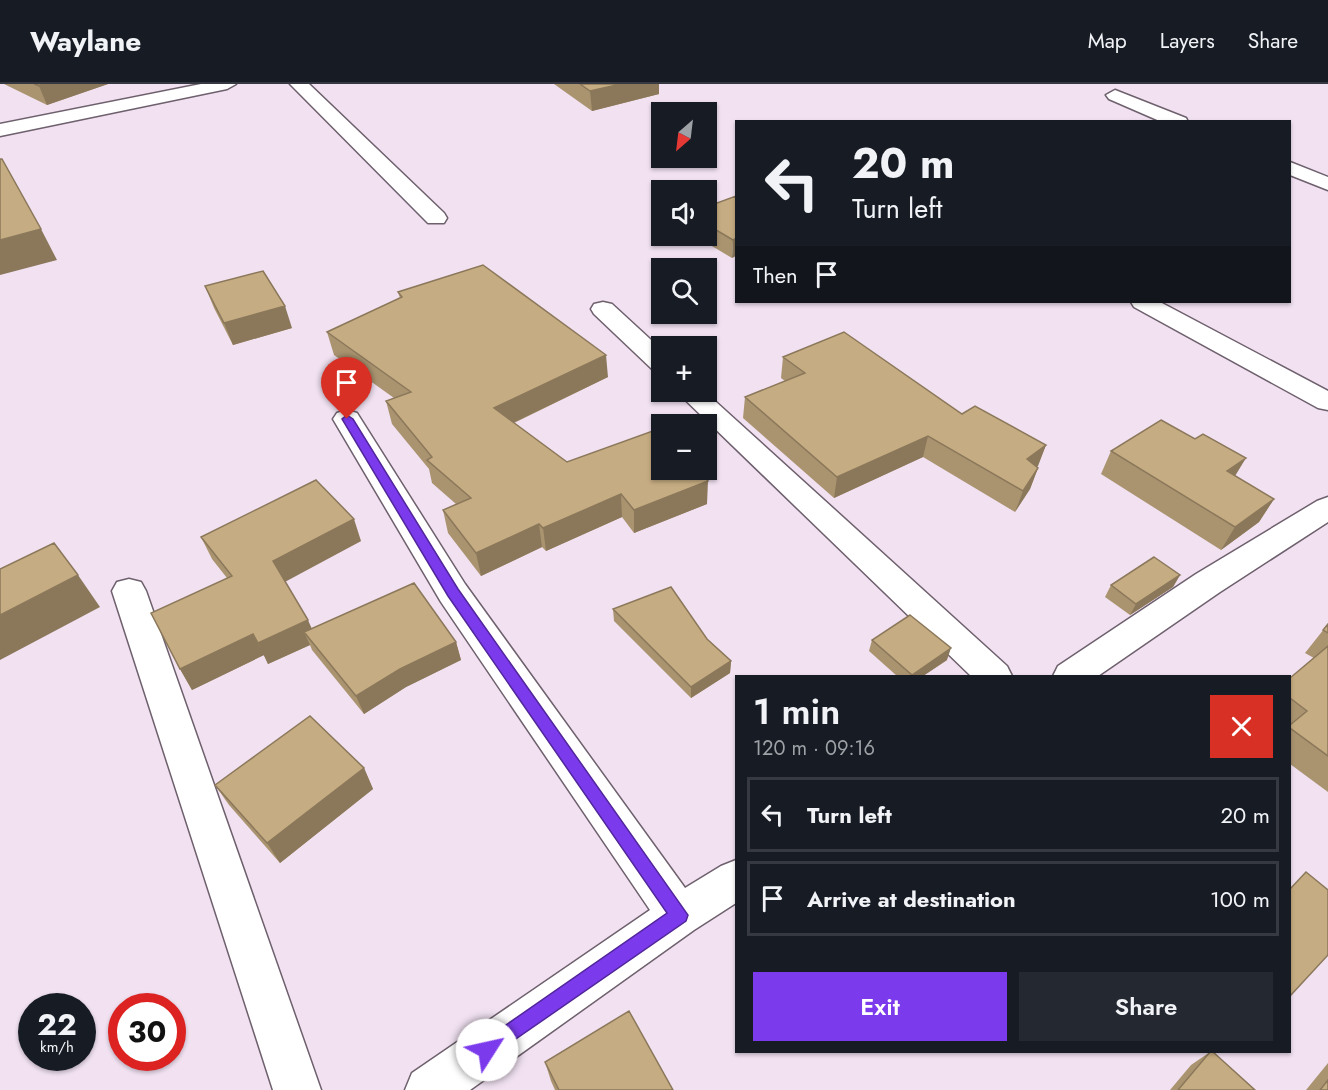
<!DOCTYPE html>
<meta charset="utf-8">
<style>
:root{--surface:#171b24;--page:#242831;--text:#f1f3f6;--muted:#9ea1a6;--line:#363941;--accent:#7c3aed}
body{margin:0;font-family:Jost,sans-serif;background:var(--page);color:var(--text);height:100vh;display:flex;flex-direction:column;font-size:22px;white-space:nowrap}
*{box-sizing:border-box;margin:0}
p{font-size:20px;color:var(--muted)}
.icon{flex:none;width:33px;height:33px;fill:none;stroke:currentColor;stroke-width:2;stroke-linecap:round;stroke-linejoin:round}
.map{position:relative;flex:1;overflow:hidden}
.panel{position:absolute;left:735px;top:591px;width:556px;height:378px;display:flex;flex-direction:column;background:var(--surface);border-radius:0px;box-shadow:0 2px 4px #0004}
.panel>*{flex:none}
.banner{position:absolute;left:735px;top:36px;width:556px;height:183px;border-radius:0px;box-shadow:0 2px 4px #0004;background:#171b24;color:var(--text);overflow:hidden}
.needle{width:39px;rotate:208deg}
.fabs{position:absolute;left:651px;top:18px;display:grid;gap:12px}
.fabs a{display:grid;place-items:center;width:66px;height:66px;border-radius:0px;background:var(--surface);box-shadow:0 2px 4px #0004;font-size:30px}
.speed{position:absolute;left:18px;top:909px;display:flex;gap:12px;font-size:30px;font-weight:700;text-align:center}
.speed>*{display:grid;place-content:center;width:78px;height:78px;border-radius:50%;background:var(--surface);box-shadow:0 2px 4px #0004;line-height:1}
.speed small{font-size:15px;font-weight:400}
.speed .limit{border:9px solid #d22;background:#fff;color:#111}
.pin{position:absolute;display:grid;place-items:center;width:51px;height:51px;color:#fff;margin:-62px -26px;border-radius:50% 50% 50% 0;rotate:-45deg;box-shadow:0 0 6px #0007}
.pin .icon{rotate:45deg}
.me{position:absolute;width:66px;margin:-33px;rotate:55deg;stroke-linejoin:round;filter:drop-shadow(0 0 4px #0008)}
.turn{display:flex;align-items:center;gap:21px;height:126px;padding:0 18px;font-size:27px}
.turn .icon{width:78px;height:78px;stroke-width:2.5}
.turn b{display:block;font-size:42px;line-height:51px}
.then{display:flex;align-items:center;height:57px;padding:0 18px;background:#0003;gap:12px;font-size:22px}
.round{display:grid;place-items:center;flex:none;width:63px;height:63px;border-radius:0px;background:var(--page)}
.overview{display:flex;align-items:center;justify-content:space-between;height:102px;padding:0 18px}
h1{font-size:36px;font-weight:600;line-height:45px}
.cta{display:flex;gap:12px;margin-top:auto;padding:12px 18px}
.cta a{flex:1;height:69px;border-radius:0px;background:var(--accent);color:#fff;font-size:24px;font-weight:600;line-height:69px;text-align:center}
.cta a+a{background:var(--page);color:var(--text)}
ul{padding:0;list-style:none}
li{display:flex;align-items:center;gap:18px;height:75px;margin:0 12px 9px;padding:0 6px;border:3px solid var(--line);border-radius:0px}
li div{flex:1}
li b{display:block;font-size:22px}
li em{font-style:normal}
header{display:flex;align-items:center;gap:36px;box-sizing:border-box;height:84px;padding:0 30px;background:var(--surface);border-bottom:2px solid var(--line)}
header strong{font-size:28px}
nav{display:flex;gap:33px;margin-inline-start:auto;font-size:21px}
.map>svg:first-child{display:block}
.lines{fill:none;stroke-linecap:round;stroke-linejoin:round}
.minor-casing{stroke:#6e606d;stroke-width:3}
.minor{fill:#fff;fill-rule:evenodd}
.wall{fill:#aa9470}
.shaded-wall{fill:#8b785b}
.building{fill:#c6ac82;stroke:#8b785b;stroke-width:1.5}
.route{fill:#7c3aed;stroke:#51269a;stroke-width:1.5}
</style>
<header>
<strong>Waylane</strong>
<nav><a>Map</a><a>Layers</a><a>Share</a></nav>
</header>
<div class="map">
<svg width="1328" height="1006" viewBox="0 0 1328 1006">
<rect width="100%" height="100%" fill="#f1e1f1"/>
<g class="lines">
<defs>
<path id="minor" d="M201,0H236L227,5L0,52V40Z
M290,0H309L444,129L447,134L444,139H428Z
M1115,6L1186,34L1188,38H1162L1109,15L1106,11Z
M1290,78L1328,93V106L1290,91Z
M603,218L612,220L662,266V288L653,286L594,230L591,225L594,220Z
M1131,218H1160L1328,307V326L1318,324L1134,223Z
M677,308H705L1007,582L1012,592H971Z
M347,326L357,329L465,500L685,804L721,782L736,776V819L694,846L470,1006H405L412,989L650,826L441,518L333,335L337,329Z
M1328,413V438L1220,508L1098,592H1053L1058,582L1196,490L1317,417Z
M129,495L141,498L146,507L321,1006H273L112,507L117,498Z"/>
</defs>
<use href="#minor" class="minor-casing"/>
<use href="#minor" class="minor"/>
</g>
<path class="wall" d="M4,0H108L47,21Z
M554,0H659V10L592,27Z
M736,112L732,174L695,152H706V123Z
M205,202L292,244L233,261L214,224Z
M398,208L608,293L514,339L567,378L707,420L634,449L622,433L546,467L542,463L481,492L448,449L443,426L456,420L432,399L429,385L392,340L386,317L394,314L334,271L327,248L400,214Z
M783,273L962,330L1046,361L1037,383L1038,384L1030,405L1015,428L923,373L834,414L743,334L745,313L785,297L781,294Z
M1111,367L1235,392L1274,415L1259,438L1221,466L1101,390Z
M201,453L361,457L285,497L312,545L456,558L461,576L406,603L364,630L312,566L310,561L268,580L264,571L192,606L180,585L227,494L212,475Z
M1180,491L1173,503L1130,531L1105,513L1111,501Z
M613,525L707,555L731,577L730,589L691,614L614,537Z
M1328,540V708L1290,680V594L1314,574L1305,569Z
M872,556L947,576L923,592H897L869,567Z
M364,684L373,705L280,779L229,721L215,701Z
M1210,968L1255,1006H1170L1191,981Z
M545,978L673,1006H555L551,997Z
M1328,979V1006H1306Z"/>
<path class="shaded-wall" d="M45,0H108L47,21L39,2Z
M621,0H659V10L592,27L590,7Z
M41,145L57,176L0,191V156Z
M736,154V172L732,174L733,156Z
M285,222L292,244L233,261L224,239Z
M606,271L608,293L498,346L494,324Z
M928,352L923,373L834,414L837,393Z
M1046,361L1038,382L1019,397L1027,375Z
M1246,374L1232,397L1227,387Z
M1038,384L1030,405L1015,428L1023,407Z
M708,397L707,420L634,449V426Z
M621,410L622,433L546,467L543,444Z
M1274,415L1259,438L1221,466L1235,443Z
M354,435L361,457L283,499L273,477Z
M539,440L542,463L481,492L476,469Z
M78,491L100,523L0,576V531Z
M1180,491L1173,503L1130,531L1136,520Z
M308,536L317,557L304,548L310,561L268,580L258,559Z
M253,550L264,571L192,606L180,585Z
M456,558L461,576L406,603L364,630L356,612L400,585Z
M951,564L947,576L923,592H911L912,591Z
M731,577L730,589L691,614V603Z
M364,684L373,705L280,779L267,759Z"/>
<path class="building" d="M34,0H45L39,2Z
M580,0H621L590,7Z
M0,75H2L41,145L0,156Z
M736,112V154L733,156L706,140V123Z
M483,181L606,271L494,324L567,378L661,344L662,386H698L708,397L634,426L621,410L543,444L539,440L476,469L443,426L471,414L427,376L432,373L386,317L411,308L327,248L402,213L398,208Z
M263,187L285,222L224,239L205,202Z
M844,248L962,330L975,322L1046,361L1027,375L1038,384L1023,407L928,352L837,393L745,313L805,289L783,273Z
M1161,336L1195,355L1203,350L1246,374L1227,387L1274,415L1235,443L1111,367Z
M316,396L354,435L273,477L308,536L258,559L253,550L180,585L151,529L232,492L201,453Z
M54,459L78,491L0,531V485Z
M1154,473L1180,491L1136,520L1111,501Z
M414,499L456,558L400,585L356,612L304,548Z
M671,503L707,555L731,577L691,603L613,525Z
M910,531L951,564L912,591L872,556Z
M1328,540V549L1323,546Z
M1328,562V672L1290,644V641L1307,627L1290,614V594Z
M310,632L364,684L267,759L215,701Z
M1306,788L1328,806V871L1290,912V805Z
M629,927L673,1006H559L545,978Z
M1210,968H1213L1255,1006H1178Z
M1328,996V1006H1320Z"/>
<path class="route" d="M347,331L353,335L458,505L688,831L686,837L487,975L480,972L477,966L480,959L667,829L448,512L342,335Z"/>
</svg>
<div class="fabs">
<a><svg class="needle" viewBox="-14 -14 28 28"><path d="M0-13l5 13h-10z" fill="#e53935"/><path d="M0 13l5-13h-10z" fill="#9ea1a6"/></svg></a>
<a><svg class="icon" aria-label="sound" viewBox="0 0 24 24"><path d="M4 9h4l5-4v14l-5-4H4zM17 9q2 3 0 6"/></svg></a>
<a><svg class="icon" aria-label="search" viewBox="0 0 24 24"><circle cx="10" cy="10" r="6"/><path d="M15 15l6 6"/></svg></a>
<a>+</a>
<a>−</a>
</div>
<div class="speed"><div>22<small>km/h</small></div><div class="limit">30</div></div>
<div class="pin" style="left:347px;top:335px;background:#d93025"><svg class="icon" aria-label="arrive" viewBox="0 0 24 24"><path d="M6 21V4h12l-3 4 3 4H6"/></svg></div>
<svg class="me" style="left:487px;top:966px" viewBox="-20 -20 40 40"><circle r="19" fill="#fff"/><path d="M0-13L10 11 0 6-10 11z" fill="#7c3aed"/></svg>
<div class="banner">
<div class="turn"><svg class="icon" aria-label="left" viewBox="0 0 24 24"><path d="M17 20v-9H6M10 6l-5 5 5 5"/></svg><div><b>20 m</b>Turn left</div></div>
<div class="then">Then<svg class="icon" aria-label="arrive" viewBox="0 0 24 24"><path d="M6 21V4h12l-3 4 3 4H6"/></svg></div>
</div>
<section class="panel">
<div class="overview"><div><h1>1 min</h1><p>120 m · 09:16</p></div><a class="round" style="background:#d93025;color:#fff"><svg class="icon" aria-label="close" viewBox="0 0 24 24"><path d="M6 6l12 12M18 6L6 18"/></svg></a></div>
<ul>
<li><svg class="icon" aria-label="left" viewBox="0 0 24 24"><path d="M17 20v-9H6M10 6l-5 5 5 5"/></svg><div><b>Turn left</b></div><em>20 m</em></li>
<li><svg class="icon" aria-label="arrive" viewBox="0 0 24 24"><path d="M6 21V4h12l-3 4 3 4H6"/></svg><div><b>Arrive at destination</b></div><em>100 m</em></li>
</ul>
<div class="cta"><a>Exit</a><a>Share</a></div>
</section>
</div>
